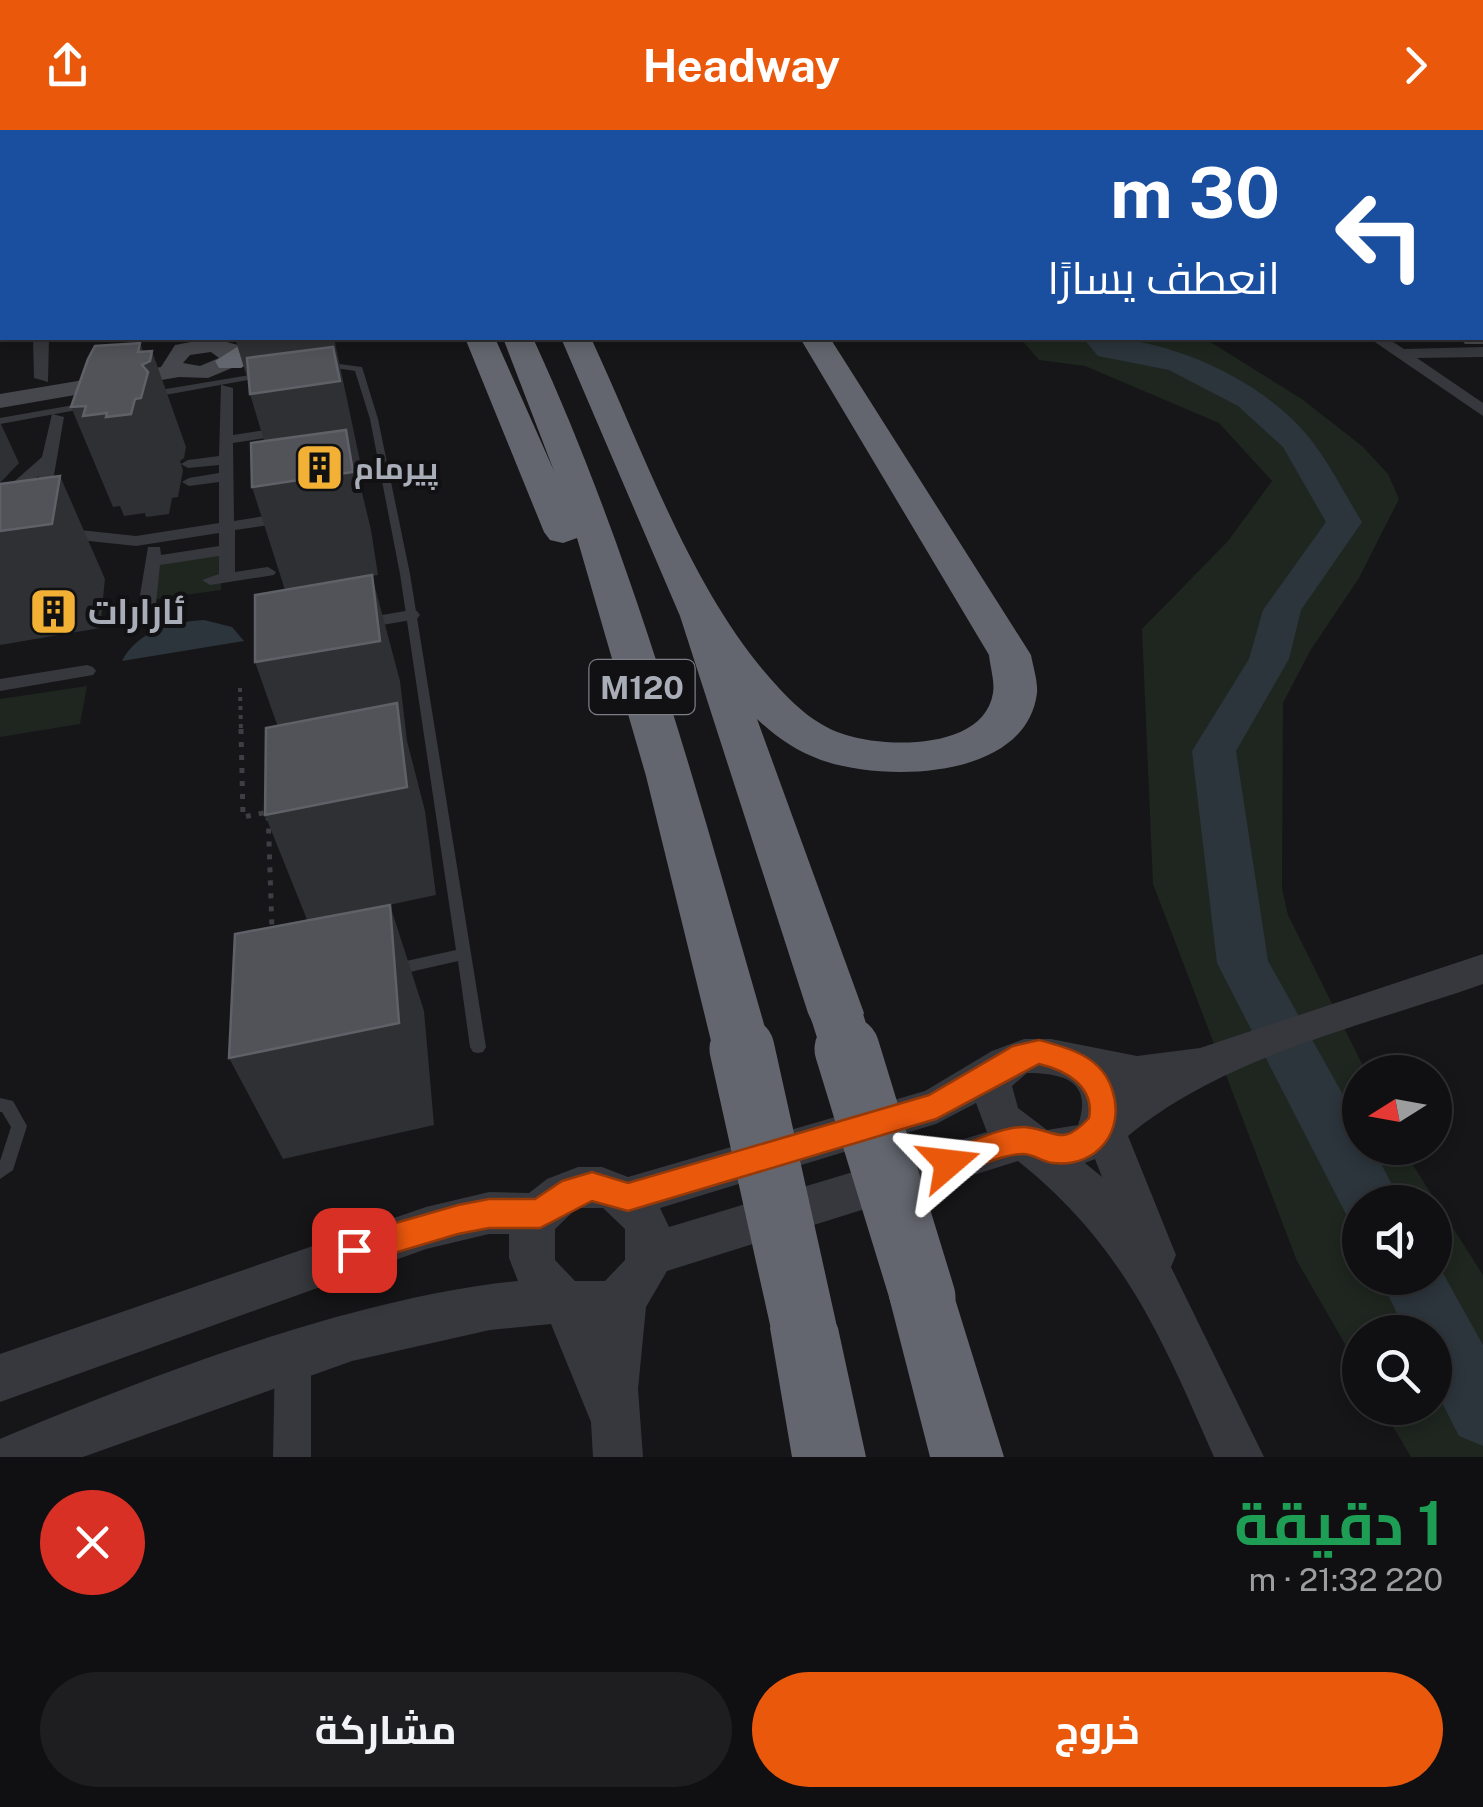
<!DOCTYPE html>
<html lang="ar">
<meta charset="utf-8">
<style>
:root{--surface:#101012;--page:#1e1e20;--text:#f1f3f6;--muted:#9c9d9f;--line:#303032;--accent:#ea580c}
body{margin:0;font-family:"Public Sans",Cairo,sans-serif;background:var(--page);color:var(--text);direction:rtl;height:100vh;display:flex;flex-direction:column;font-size:38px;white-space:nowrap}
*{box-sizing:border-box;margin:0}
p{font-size:32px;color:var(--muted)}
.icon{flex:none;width:55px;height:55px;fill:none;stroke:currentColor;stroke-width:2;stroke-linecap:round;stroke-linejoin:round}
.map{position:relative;height:1327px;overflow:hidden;direction:ltr}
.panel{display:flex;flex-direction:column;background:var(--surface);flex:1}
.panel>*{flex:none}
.banner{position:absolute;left:0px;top:0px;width:1485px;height:210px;box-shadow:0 5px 15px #0003,0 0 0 2px var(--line);direction:rtl;background:#1a4fa0;color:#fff;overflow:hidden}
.needle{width:65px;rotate:259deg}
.controls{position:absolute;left:1342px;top:925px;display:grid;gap:20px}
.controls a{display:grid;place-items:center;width:110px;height:110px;border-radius:50%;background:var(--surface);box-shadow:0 5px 15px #0003,0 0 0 2px var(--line);font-size:50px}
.pin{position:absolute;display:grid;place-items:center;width:85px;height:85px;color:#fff;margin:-42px;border-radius:20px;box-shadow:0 5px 15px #0006}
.me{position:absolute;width:110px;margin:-55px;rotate:73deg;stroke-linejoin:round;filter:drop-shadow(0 0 8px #0008)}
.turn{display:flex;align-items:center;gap:35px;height:210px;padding:0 40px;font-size:45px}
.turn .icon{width:130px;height:130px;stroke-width:2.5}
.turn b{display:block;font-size:70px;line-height:85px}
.round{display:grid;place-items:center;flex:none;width:105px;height:105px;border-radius:52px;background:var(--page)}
.summary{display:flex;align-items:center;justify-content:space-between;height:170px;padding:0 40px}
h1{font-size:60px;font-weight:700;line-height:75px;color:#1e9e55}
.button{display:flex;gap:20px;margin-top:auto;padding:20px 40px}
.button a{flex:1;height:115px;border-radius:60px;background:var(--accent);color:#fff;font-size:40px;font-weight:700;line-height:115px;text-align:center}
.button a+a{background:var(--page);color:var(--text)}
header{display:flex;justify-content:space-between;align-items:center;height:130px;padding:0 40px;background:var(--accent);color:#fff;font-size:45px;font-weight:700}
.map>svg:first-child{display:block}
.green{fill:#1e261f;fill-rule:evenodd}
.water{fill:#2c353c}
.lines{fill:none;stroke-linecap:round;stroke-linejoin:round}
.river{fill:#2c353c;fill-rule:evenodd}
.path-far1{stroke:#3d3f44;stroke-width:4;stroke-dasharray:4 5;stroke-linecap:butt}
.path{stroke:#3d3f44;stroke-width:5;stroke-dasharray:5 8;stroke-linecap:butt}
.service{fill:#37383d;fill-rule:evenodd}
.pedestrian{fill:#37383d;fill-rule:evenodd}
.minor{fill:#37383d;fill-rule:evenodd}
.tertiary{fill:#37383d;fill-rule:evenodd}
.secondary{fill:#45474d;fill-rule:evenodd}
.motorway{fill:#63666e;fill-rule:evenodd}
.motorway-bridge-far1{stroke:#63666e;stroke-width:51}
.motorway-bridge{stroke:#63666e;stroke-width:65}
.wall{fill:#47494d}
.shaded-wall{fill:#2f3033}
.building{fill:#525359;stroke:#5f6168;stroke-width:2.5}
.route{fill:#ea580c;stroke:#983908;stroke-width:2.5}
.labels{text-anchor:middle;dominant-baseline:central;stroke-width:8;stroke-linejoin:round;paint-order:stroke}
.far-poi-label{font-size:30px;font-weight:bold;fill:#a8adb8;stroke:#111113;text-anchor:start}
.shield{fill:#111113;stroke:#7b7e86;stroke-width:2.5}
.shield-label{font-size:32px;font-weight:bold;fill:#a8adb8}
.poi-label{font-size:35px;font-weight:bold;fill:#a8adb8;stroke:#111113;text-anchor:start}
</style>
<header><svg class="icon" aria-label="forward" viewBox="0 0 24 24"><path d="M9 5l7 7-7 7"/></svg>Headway<svg class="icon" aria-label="share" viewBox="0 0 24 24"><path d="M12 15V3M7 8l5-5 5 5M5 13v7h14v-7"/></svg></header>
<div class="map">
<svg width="1483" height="1327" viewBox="0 0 1483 1327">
<rect width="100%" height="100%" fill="#161618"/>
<path class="green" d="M1020,208H1204L1303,270L1362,316L1388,344L1399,369L1359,448L1310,521L1283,573L1282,758L1288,785L1366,942H1360V1018H1402L1483,1145V1327H1411L1382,1278H1435V1202H1360V1240L1297,1131L1153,754L1142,499L1228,411L1272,351L1219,293L1085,236L1039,230ZM1360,1072H1435V1148H1360Z
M223,422L221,460L151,470L157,432Z
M87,556L80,594L0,607V569Z"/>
<path class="water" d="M204,490L232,497L244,511L122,531C137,501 173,492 204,490Z"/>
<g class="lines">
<path class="river" d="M789,0H809L810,2H790Z
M1083,208C1155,203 1247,242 1298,295C1325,323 1342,360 1362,392L1301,480L1289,529L1236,621L1268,831L1360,995V1018H1373L1401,1072H1360V1096L1350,1092L1217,833L1192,621L1249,529L1263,480L1326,392L1283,317L1238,276L1169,240L1098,226Z
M1435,1129L1483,1215V1316L1459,1306L1435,1259V1202H1406L1380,1148H1435Z"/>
<path class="path-far1" d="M240,558L241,602"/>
<path class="path" d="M241,599L243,687L268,682L272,800"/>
<path class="service" d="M323,232L362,237L378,289L410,444L486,917L483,922L478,923L473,922L470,917L458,831L397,845L392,843L390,839L392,835L397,833L456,820L400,444L370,289L355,241L323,236Z
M262,243H265V247L154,267L150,264L154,261Z
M85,273L89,276L88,278L0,294V288Z
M0,968L13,971L27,996L13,1040L0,1049V1031L11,997L2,982H0Z"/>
<path class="pedestrian" d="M221,255L233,258V305L286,297L293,301L286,305L233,313L234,391L289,382L297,387L289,392L235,400V442L268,437L276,442L274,445L210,455L202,450L219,444V426L160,435L155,483L152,487H140L137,483L148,417H160L161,425L219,416V403L136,416L61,408L53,403L61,398L136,406L219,393V352L189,356L182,352L189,348L219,343V335L188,338L181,334L188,330L219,326Z
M52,284L64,287L49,374L41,379L33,374L39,346L0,377V364L42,327Z
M411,480L417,481L420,485L417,489L359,499L350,494L359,489Z
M87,535L93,537L96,541L93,545L0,561V549Z"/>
<path class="minor" d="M1074,0H1088L1090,2H1076Z
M1482,22H1483V30H1482Z
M1482,58H1483V66H1482Z
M0,84H2V92H0Z
M1482,96H1483V104H1482Z
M0,123H2V131H0Z
M2,192V202L0,203V193Z
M33,208H49L48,252L34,248Z
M1369,208H1387L1404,219L1483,217V227L1417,228L1483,273V286Z
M293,1208L306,1213L311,1226V1327H273L275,1226L280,1213Z"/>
<path class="tertiary" d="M1483,824V854C1367,895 1223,926 1128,1006L1176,1125L1171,1137L1264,1327H1214C1161,1206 1124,1116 1018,1031L667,1141L646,1177L638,1259L643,1327H593L591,1292L551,1194L490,1200L352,1231L83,1327H0V1309C155,1244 351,1168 518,1151L509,1128V1104H489L426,1119L0,1272V1224L426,1077L489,1062L529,1063L547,1049L578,1037H602L628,1047L925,961L992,921L1024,909H1051L1137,926L1200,918ZM1027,943C1065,943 1093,952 1078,995L1047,1000L1018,978L1012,956ZM976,973L987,1002L669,1097L660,1078L936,994ZM1095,1029L1102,1047L1085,1033ZM577,1078H603L625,1099V1130L605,1151H575L555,1130V1099Z"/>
<path class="secondary" d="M212,208L238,215L242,230L239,235L208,248L179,247L0,278V264L161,237L175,215ZM211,222L219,228L200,236L183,233L190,225Z"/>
<path class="motorway" d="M0,0H21L22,2H2V6Z
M77,0H100L101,2H79Z
M391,0H414L415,2H393Z
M453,0H476L477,2H455Z
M251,208H287L241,238H219L215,231Z
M465,208H495L554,341L503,208H533C637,434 701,676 770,915L761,932L741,939L721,932L712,915L646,646L577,408L563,413L550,410L544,402Z
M561,208H591C644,322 693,466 778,557C797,578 819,597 846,605C887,618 984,620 993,563C995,552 990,536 989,525L800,208H830L1031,525C1033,536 1038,552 1037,563C1026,651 883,652 821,630C796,621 776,607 757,589L864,883L856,900L836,906L816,900L808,883L680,486Z
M923,1134L947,1143L1004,1327H930L889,1167L899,1143Z
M804,1164L828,1174L838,1198L866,1327H792L770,1198L780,1174Z"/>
<path class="motorway-bridge-far1" d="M836,883L848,921
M741,915L742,921"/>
<path class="motorway-bridge" d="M742,919L804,1198
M847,919L923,1167"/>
</g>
<path class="wall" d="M1139,0H1205L1209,2H1143Z
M1258,0H1483V20L1482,2H1257Z
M1482,160L1483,214H1465L1460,208H1482Z"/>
<path class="shaded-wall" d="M235,208H334L364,350H359L371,400L378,445L372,446L400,551L407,611L425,681L436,765L308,792L265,685L293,640L255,532L285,460L252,357L277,354L250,264H252Z
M140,213L147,232L152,221L186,317L184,328L180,331L183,340L178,367L172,368L169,384L146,387L145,383L124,386L120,376L113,377L71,277L86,276L107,283L138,222Z
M0,292L19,333L0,353Z
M60,346L105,449L100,498L0,515V401Z
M390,775L424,881L434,995L283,1029L229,928Z"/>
<path class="building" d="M1162,0H1205L1209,2H1166Z
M1268,0H1483V6L1482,2H1270Z
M140,213L138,222L152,221L150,231L142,235L148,242L141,268L135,269L131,284L106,287L107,283L83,286L86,276L71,277L88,229L95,216Z
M333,217L340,251L250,264L247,228Z
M346,300L353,342L252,357L251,313Z
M60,346L52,394L0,401V354Z
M372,445L380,511L255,532V465Z
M397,573L407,657L265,685L266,598Z
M390,775L399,893L229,928L235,804Z"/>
<path class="route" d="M1039,910C1069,918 1101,926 1112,959C1126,1000 1098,1038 1053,1033C1043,1032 1033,1024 1023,1024C1001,1024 970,1040 949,1047L938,1043L934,1033L938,1024L949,1020C970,1013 1003,996 1025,997C1057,1000 1061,1018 1089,988C1095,956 1065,940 1039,934L936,989L628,1081L592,1071L540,1098H489L458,1104L354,1135L343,1131L339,1120L343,1110L354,1105L458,1075L489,1069H535L562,1051L592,1042L628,1053L929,965L1013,916Z"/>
<defs>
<symbol id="building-square" viewBox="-11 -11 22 22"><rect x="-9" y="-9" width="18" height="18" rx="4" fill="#f2b134" stroke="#111113"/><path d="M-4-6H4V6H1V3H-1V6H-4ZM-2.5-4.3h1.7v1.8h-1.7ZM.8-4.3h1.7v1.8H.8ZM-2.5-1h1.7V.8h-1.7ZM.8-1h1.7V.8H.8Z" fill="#111"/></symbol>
</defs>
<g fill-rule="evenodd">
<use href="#building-square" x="292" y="310" width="55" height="55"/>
<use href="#building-square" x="26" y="454" width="55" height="55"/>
</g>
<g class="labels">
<g class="far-poi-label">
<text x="354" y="338">پیرمام</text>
</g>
<rect class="shield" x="589.5" y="530" width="105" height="54" rx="8"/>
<g class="shield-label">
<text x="642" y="557">M120</text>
</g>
<g class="poi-label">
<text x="88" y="481">ئارارات</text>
</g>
</g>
</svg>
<div class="controls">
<a><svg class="needle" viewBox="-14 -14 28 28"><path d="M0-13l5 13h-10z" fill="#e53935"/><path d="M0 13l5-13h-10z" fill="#9c9d9f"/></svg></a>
<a><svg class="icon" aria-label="sound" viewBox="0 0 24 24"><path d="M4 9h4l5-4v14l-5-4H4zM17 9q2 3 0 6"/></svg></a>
<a><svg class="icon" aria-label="search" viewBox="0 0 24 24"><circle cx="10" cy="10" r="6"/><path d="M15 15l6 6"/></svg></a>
</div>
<div class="pin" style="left:354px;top:1120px;background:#d93025"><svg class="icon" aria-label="arrive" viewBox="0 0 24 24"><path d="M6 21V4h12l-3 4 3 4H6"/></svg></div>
<svg class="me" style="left:949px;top:1033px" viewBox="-20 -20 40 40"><path d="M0-17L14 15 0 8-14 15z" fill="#ea580c" stroke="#fff" stroke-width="4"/></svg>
<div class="banner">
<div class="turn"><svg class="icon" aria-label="left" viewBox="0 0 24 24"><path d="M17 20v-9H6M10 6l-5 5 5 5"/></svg><div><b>30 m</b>انعطف يسارًا</div></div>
</div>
</div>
<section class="panel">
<div class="summary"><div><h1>1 دقيقة</h1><p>220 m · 21:32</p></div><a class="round" style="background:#d93025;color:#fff"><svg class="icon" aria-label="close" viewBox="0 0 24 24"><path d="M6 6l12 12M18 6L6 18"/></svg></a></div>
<div class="button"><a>خروج</a><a>مشاركة</a></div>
</section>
